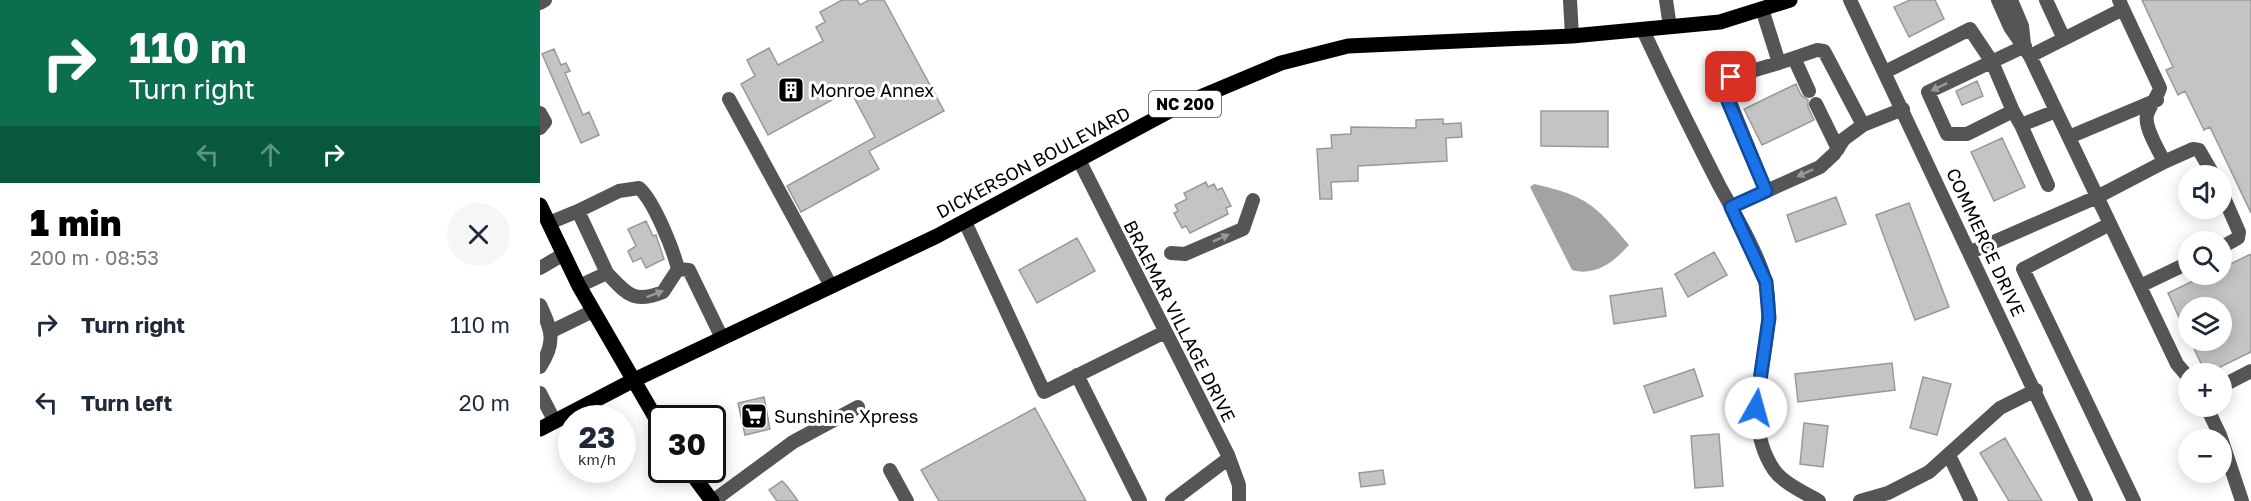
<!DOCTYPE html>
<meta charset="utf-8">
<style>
:root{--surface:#fff;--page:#f6f6f7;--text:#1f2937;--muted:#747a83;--accent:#000}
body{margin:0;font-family:"Golos Text",sans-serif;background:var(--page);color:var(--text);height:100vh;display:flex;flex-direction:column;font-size:22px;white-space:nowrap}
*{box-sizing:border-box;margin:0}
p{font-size:20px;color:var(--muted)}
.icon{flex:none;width:33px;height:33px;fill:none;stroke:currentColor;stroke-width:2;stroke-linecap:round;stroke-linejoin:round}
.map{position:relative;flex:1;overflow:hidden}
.panel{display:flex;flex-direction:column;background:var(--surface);width:540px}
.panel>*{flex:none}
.top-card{background:#0b6e4f;color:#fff;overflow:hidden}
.fabs{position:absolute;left:1638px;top:165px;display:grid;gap:12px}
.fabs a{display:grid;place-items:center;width:54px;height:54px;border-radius:50%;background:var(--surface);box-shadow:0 3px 15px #0003;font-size:30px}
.speed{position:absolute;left:18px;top:405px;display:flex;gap:12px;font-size:30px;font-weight:700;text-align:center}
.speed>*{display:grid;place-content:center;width:78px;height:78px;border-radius:50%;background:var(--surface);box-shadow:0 3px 15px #0003;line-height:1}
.speed small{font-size:15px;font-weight:400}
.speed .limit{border:3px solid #111;border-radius:9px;background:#fff;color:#111}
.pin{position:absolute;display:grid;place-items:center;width:51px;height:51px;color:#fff;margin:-26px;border-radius:12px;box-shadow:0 3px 9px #0006}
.me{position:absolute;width:66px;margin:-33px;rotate:7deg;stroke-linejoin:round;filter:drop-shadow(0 0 4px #0008)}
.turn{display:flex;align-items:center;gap:21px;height:126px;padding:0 30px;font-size:27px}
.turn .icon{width:78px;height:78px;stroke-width:2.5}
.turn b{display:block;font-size:42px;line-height:51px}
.lanes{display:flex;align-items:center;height:57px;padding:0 30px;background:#0003;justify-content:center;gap:30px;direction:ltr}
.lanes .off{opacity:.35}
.round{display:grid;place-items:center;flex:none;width:63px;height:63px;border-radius:32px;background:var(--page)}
.headline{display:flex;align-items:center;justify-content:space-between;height:102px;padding:0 30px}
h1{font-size:36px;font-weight:800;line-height:45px;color:var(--accent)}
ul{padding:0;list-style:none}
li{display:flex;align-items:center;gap:18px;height:78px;padding:0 30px}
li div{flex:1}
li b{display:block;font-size:22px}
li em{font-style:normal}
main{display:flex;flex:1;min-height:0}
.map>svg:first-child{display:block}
.water{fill:#a3a3a3}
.building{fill:#c4c4c4;stroke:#999;stroke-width:1.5}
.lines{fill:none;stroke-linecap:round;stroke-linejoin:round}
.minor{stroke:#555;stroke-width:14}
.major{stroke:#000;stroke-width:15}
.oneway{fill:#999}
.route-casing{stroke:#114b97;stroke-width:15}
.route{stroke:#1a73e8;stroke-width:10}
.labels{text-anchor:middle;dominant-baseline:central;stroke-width:6;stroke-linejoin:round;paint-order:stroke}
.shield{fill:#fff;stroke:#4c4c4c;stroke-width:1.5}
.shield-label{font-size:16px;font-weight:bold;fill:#000}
.poi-label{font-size:18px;fill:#000;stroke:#fff;text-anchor:start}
.street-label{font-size:18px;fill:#000;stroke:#fff}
</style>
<main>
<section class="panel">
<div class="top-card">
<div class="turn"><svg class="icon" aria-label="right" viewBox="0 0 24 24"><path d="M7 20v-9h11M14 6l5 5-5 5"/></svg><div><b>110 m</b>Turn right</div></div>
<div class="lanes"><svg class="icon off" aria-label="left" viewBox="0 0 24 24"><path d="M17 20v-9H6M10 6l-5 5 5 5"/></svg><svg class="icon off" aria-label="ahead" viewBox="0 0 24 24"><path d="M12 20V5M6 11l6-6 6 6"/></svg><svg class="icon" aria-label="right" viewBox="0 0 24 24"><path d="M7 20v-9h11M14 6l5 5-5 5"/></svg></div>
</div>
<div class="headline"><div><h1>1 min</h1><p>200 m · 08:53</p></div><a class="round"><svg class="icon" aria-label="close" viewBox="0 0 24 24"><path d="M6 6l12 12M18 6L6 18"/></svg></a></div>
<ul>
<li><svg class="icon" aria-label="right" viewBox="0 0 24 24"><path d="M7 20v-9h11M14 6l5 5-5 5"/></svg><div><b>Turn right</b></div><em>110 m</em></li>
<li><svg class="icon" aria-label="left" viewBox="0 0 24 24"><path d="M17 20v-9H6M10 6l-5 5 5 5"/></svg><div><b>Turn left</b></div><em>20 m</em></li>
</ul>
</section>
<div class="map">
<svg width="1711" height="501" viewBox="0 0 1711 501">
<rect width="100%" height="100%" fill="#fff"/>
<path class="water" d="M994,184C1047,196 1054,204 1089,245C1075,261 1055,277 1032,270L990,187Z"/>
<path class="building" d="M302,0H317L320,5L329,0H344L404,111L329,151L339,169L261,212L247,186L335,137L310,90L228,135L201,84L215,76L207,60L229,48L238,65L283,41L276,27L285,22L280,12Z
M1370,0H1395L1404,19L1369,37L1354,7Z
M1602,0H1711V213L1670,127L1664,130L1645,91L1638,95L1626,70L1633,67Z
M14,49L21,65L26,63L30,71L25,73L43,115L49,112L59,135L41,143L2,54Z
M1437,81L1443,96L1422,105L1416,91Z
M1256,84L1261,95L1268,100V107L1274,120L1222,145L1204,109Z
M1001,111H1068V147L1001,146Z
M903,119V124L921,123L922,137L906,138L907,161L818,166V181L791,182L792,199H780L777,149L792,148L791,135L811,134V127L876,128V120Z
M1462,138L1485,187L1454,201L1431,152Z
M666,182L668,187L674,184L677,190L682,188L691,206L686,208L688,214L650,233L646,226L642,228L634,213L638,211L635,205L647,199L644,193Z
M1296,197L1306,224L1256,242L1247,215Z
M1369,203L1409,307L1375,320L1336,215Z
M106,221L113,236L116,235L124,259L106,268L101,258L93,262L88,251L96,246L88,229Z
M537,238L555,271L497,303L479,270Z
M1174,252L1187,275L1148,297L1135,274Z
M1711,254V352L1666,374L1650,340H1682V308H1648V337L1628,293L1667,274H1682V268Z
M1122,288L1126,316L1074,324L1070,296Z
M1352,363L1355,390L1258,402L1255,374Z
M1154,369L1163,396L1114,413L1104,386Z
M1383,377L1411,384L1397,435L1370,428Z
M224,397L230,429L205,435L198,403Z
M495,408L546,501H399L381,470Z
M1264,423L1288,426L1283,467L1260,464Z
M1179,434L1183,486L1155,488L1151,436Z
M1465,438L1502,501H1469L1440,453Z
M843,470L845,484L821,487L819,473Z
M242,481L247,486L258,501H237L229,490Z"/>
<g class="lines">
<path class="minor" d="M1030,0L1032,36
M1126,0L1130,27
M1310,0L1546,501
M1458,0L1470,27L1490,56L1637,364L1648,377
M1471,0L1482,26L1484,44
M1506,0L1524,39
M0,3L5,0
M1222,9L1239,63L1277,50L1284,51L1323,125L1363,109
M1583,9L1620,88C1617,98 1610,105 1607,115C1604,128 1619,150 1624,162L1653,149L1659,150L1674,176
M1103,30C1127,82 1153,134 1179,185C1193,211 1220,256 1226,284C1239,346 1195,412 1234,470C1243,483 1265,493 1279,501
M1485,46L1388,92L1407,134H1427L1473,111L1481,125L1516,111
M1490,56L1583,9L1579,0
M1254,58L1269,91
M1345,72L1430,29L1452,62L1473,111
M189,99L291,286
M1276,104L1298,149
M0,113L5,122L0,128
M1481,125L1508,185
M1529,137L1617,100
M539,160L688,455L699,485V501
M1226,191L1184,87L1191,77L1239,63
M1682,193L1699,232L1698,238L1682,247
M1191,207L1280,167L1294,154L1304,139L1323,125
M38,211L79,191L99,188C114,201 133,249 138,269L123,292C93,304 87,294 67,273
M425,222L504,392L625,332
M9,223L38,211L67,273L39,286
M1570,224L1483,269L1594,501
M1431,252L1557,197L1624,162
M631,253L645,254L703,229L713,200
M0,268L24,254
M138,269L149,270L182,338
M1600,286L1648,263
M0,305C12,331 16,342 0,367
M12,331L53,311
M537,375L600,501
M1682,386L1711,371
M0,393L15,422
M1666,406L1680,435L1702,501
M1409,455L1431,501
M350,470L367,501
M173,501L253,442L318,407
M632,501L689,458
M1320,501L1348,493L1389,472L1460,408L1496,390"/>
<path class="major" d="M0,205L39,286L122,429
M0,429L92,381L397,236L639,106L741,63L808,46L1032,36L1180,22L1250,0
M149,470L172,501"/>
</g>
<defs><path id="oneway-solid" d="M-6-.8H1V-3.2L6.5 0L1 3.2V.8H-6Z" transform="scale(1.5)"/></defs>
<g class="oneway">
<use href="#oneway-solid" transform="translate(1399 87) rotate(154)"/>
<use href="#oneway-solid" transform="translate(1265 173) rotate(156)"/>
<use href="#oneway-solid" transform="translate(681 238) rotate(-24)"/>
<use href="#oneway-solid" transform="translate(115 294) rotate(-21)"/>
</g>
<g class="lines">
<defs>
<path id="route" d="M1191,77L1184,87L1185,94L1226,191L1191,207L1226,282L1229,318L1216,408"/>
</defs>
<use href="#route" class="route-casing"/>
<use href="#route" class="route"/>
</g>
<defs>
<symbol id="building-square" viewBox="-11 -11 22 22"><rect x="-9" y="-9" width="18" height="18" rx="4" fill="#000" stroke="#fff"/><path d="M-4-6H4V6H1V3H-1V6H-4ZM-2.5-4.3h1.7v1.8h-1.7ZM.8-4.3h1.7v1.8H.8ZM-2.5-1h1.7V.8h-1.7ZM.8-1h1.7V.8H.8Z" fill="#fff"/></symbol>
<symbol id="supermarket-square" viewBox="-11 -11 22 22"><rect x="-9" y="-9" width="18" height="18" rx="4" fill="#000" stroke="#fff"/><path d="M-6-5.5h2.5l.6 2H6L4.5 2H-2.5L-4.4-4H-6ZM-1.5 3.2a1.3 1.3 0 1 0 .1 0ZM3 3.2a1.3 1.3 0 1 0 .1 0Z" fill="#fff"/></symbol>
</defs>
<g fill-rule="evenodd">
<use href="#building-square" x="236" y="75" width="30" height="30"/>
<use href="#supermarket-square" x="199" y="401" width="30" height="30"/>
</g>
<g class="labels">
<rect class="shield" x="609" y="91" width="72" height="26" rx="4.5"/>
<g class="shield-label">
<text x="645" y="104">NC 200</text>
</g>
<g class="poi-label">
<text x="270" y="90">Monroe Annex</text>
<text x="234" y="416">Sunshine Xpress</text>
</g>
<g class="street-label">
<text transform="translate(493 162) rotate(-28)">DICKERSON BOULEVARD</text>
<text transform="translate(1446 242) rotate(65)">COMMERCE DRIVE</text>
<text transform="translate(640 321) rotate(63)">BRAEMAR VILLAGE DRIVE</text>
</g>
</g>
</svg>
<div class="fabs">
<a><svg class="icon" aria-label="sound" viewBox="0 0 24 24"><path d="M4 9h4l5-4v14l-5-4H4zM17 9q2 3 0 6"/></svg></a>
<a><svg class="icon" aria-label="search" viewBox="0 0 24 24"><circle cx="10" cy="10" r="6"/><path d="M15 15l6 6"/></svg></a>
<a><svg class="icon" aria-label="layers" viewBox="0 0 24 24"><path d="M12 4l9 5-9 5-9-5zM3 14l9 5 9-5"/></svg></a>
<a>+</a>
<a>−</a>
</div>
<div class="speed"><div>23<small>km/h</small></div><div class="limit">30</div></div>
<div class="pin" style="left:1191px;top:77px;background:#d93025"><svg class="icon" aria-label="arrive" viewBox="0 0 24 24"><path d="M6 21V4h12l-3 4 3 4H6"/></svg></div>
<svg class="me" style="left:1216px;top:408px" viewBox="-20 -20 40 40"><circle r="19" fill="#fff"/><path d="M0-13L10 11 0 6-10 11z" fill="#1a73e8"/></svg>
</div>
</main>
